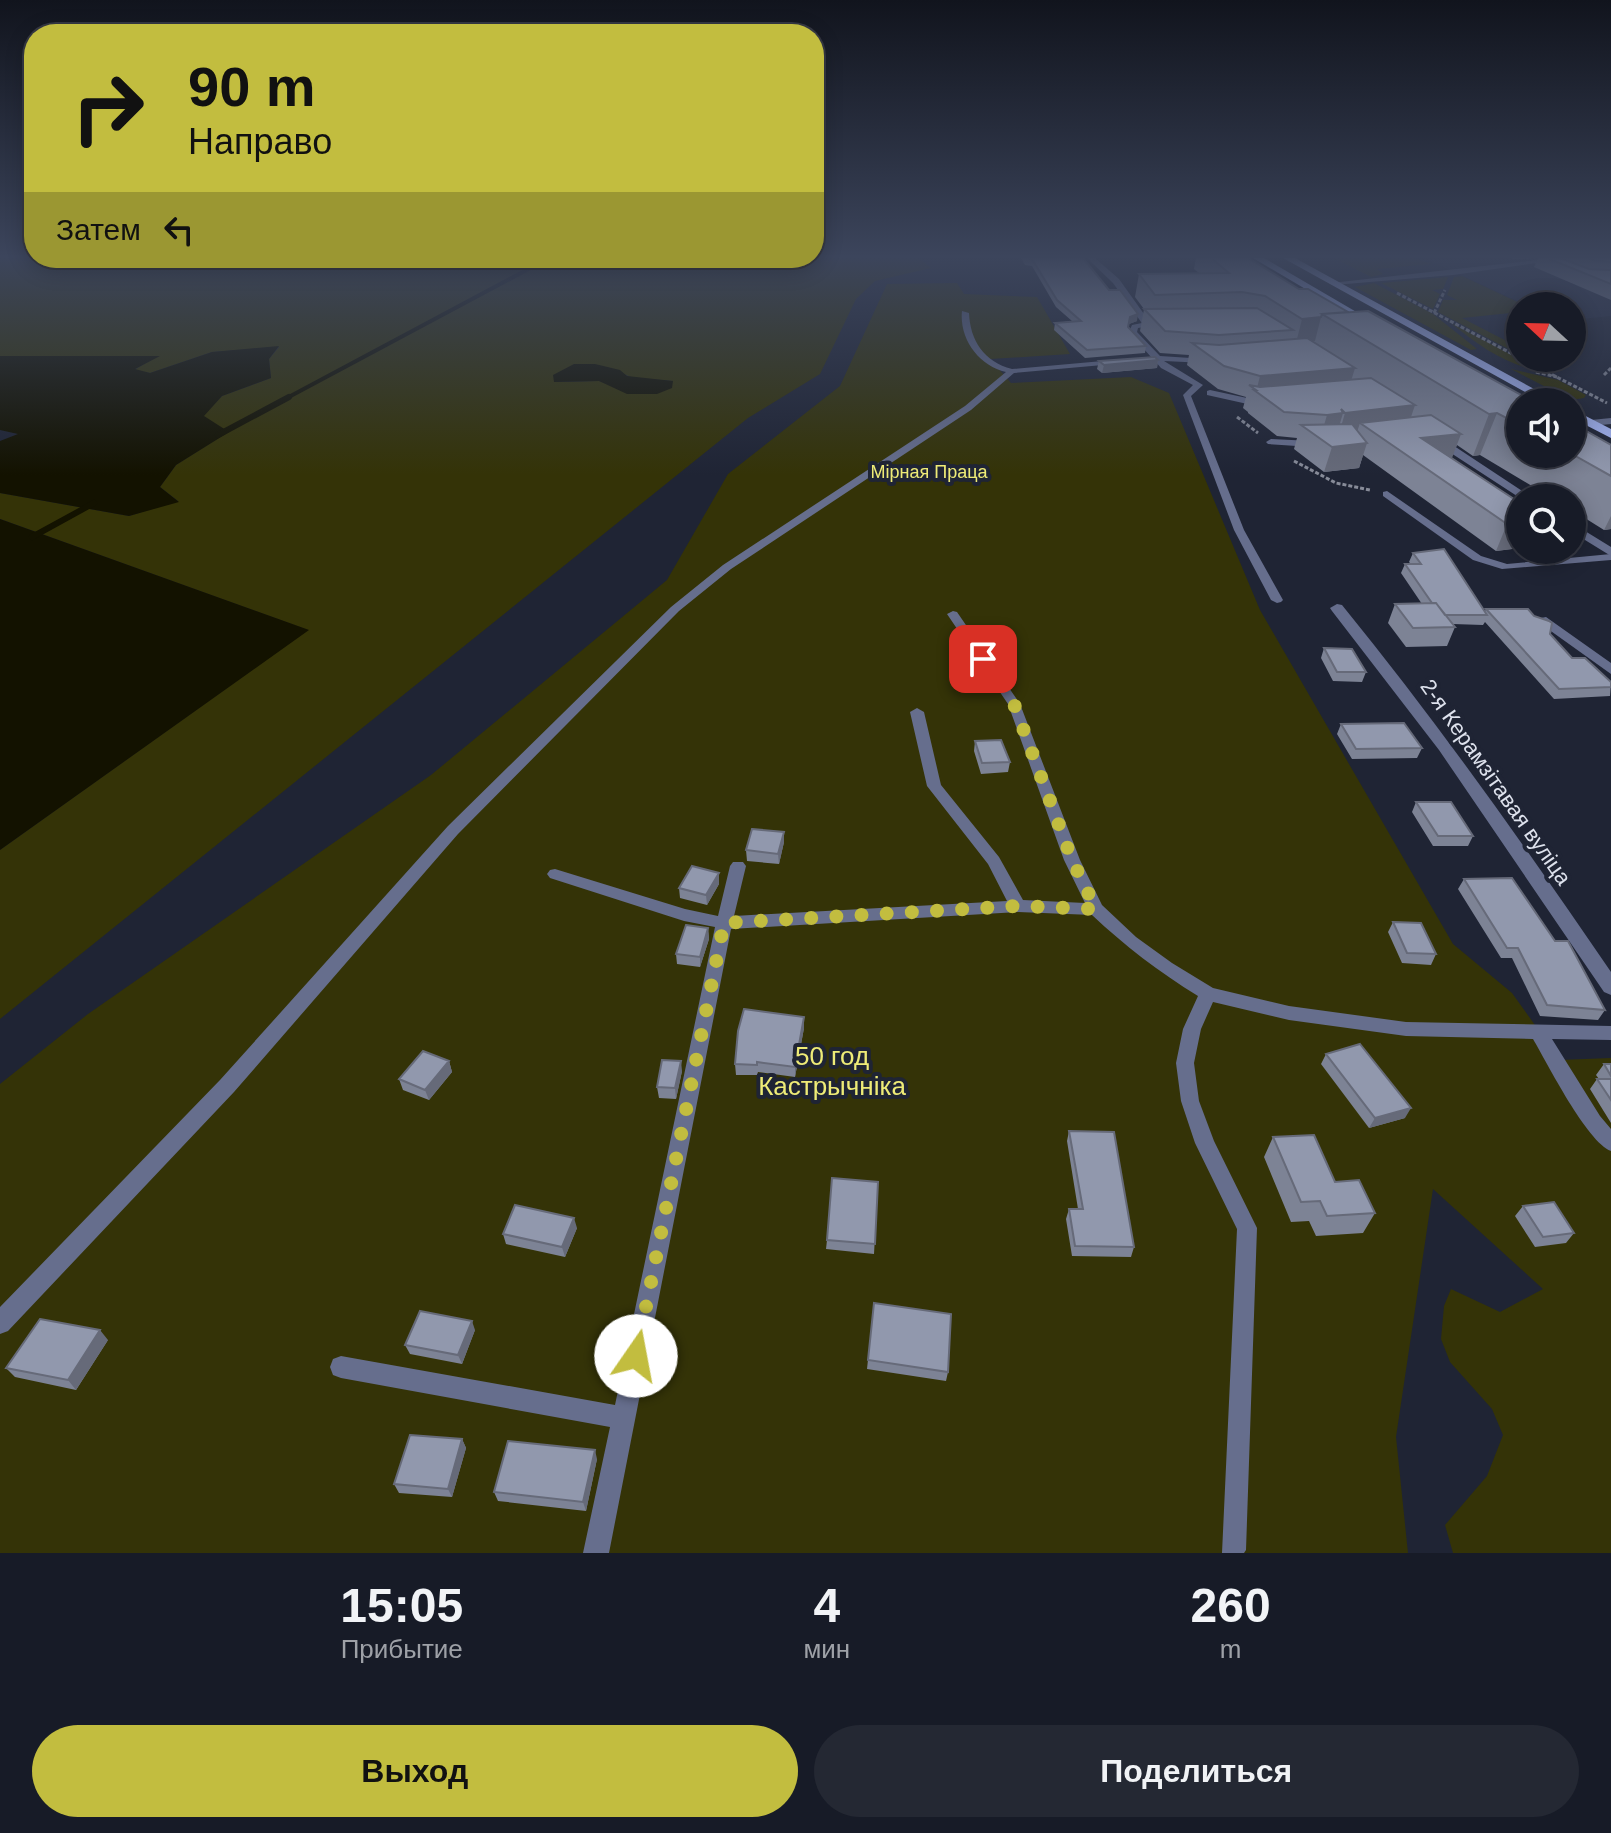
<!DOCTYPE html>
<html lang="ru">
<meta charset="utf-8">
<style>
:root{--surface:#171b27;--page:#242833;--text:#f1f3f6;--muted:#9ea1a7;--line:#363944;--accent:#c2bd3f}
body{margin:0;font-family:Arial,sans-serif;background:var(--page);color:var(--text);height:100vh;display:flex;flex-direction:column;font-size:30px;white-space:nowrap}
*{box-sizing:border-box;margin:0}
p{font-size:26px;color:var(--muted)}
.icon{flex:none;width:44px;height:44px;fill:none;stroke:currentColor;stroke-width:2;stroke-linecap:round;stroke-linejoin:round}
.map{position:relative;height:1553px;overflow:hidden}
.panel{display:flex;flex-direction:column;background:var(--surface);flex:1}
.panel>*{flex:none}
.guide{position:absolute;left:24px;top:24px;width:800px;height:244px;border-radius:32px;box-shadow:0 4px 20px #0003,0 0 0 2px var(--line);background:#c2bd3f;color:#111;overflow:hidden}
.needle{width:52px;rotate:292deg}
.controls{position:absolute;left:1506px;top:292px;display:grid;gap:16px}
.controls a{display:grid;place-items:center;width:80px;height:80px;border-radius:50%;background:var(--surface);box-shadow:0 4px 20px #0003,0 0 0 2px var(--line);font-size:40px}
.pin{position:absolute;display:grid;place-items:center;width:68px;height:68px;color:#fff;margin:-34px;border-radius:16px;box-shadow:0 4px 12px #0006}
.me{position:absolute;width:88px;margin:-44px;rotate:12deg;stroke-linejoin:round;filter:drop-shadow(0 0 6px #0008)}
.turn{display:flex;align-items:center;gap:28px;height:168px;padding:0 32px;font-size:36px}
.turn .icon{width:104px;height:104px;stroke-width:2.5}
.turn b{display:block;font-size:56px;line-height:68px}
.then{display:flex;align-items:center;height:76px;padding:0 32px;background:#0003;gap:16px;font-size:30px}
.eta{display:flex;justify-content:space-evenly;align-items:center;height:136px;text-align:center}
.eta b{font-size:48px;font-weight:700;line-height:56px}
.action{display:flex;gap:16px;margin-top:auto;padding:16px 32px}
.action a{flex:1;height:92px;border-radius:48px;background:var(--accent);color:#111;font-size:32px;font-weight:700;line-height:92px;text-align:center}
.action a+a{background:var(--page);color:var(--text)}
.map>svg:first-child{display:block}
.built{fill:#252b41}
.green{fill:#343307;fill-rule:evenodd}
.water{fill:#131200}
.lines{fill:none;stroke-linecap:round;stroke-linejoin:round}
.stream-far1{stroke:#131200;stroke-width:4}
.stream{stroke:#131200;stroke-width:6}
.path{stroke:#878b98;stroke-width:3;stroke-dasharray:4 2;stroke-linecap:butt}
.lane{fill:#666e8d;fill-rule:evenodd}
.street{fill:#666e8d;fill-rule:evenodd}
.primary{fill:#a7b8f8;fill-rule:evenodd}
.wall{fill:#7d8395}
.shaded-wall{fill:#666a79}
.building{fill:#9198ad;stroke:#666a79;stroke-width:2}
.route{stroke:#c2bd3f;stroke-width:14;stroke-dasharray:0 25.2}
.labels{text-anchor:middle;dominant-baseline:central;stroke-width:8;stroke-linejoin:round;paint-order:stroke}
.far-park-label{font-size:18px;fill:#eeeb77;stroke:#1f2434}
.street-label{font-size:22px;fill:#dee2ed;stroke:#1f2434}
.near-park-label{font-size:26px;fill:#eeeb77;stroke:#1f2434}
</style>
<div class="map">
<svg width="1611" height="1553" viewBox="0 0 1611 1553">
<rect width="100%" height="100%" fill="#1f2434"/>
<path class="built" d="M1424,258H1611V316L1572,320V306H1528Z"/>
<path class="green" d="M0,258H583L672,267L690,258H919L931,268L875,281L856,299L820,374L748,418L0,1019V850L308,630L0,519V493L129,516L178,501L160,487L176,465L228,432L203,416L222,396L271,378L269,359L279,347L212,352L150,373L134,370L158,356H0ZM574,364C594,364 609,366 626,375C638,381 659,379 673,381L618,388L599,381L554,382Z
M1334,258H1414L1432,264L1377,269L1383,274L1371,277Z
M1462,276L1526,306H1520V312L1462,318L1520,348V355L1438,312L1443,300H1457L1447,295L1454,277Z
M1448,277L1443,289L1432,290L1440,294L1433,309L1381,283Z
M957,283L964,294L1037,297L1070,354L990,359L1011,383L1131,377L1169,393L1260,610L1453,944L1512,993L1560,1060L1611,1058V1553H1453L1445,1525L1487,1476L1503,1435L1492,1409L1450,1362L1441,1339L1444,1306L1451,1289L1500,1312L1543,1289L1433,1189L1396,1437L1408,1553H0V1084L88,1014L431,775L667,580L728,474L840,386L887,284Z
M1374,283L1433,314L1477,349L1471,350L1355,287Z
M1451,323L1546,373C1505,364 1483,349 1451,323Z
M1511,369L1558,380L1586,395L1584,398L1571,400Z"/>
<path class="water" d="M583,258H690C674,273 601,269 583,258Z
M279,346L269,359L271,378L222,396L204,416L229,432L176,465L160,487L179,502L129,516L0,493V441L18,434L0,430V356H160L135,369L150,373L212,352Z
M574,364H595L620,370L627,376L673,381L672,388L657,394H627L599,381L554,382L553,375Z
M0,519L309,630L0,850Z"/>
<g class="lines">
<path class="stream-far1" d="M285,399L549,258"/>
<path class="stream" d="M218,435L289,397
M32,537L94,503"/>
<path class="path" d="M1397,293L1520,358
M1434,313L1445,290
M1520,358L1607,403
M1536,372L1557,377
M1604,375L1611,368
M1237,417L1258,433
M1294,461L1336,483L1370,490"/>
<path class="lane" d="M1555,258H1572L1453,275L1334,285L1331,283Z
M962,311L969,313C970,340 984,362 1012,369L1114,360L1118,362L1114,364L1014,373L971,410L731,569L679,611L458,834L234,1092L8,1331L0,1334V1307L220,1080L448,826L671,607L723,565L965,406L1006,372C979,366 959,339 962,311Z
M1147,322H1150V326L1138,328L1137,332L1160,356L1206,359L1210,361L1206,363L1164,361L1203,385L1191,396L1244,530L1283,600L1281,602L1277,603L1271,600L1234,530L1183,395L1193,385L1161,368L1155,361L1139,362L1135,360L1151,357L1129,332L1132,325Z
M1210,390L1261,401L1265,404L1261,407L1207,395V391Z
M1611,418V424L1591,426L1587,423L1591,420Z
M1271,439L1312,441L1317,444L1312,447L1268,444L1266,442Z
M1387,491L1481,556L1507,564L1611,554V560L1502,569L1473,560L1383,496V492Z
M953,611L957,612L1020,704L1080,860L1102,905L1136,937L1172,963L1213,988L1289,1006L1406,1022L1611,1026V1040L1552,1039L1600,1116L1611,1129V1151C1587,1142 1547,1063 1533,1039L1406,1036L1289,1020L1213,1002L1201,1029L1194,1063L1199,1101L1214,1141L1257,1228L1246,1550L1244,1553H1222L1237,1229L1195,1143L1181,1101L1176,1063L1183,1029L1198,996C1159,972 1125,946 1092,915L1018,912L731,929L609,1553H583L610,1427L341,1378L333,1375L330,1367L333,1359L341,1356L615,1405L715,927L684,921L550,878L547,874L550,870L555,869L685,909L718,916L730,866L733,862H743L746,866L734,916L1007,901L988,864L927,786L910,712L917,708L924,712L941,785L999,857L1023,900L1085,903L1064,860L1008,704L947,614Z"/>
<path class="street" d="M1087,258H1095L1119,279L1149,321L1164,322V326H1144L1113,283Z
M1591,420L1595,421V425L1572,428V422Z
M1438,437L1442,438L1533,498H1520L1434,442V438Z
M1572,523L1611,547V556L1572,532Z
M1337,604L1342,605C1438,723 1525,846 1611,972V995L1604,992L1439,750L1332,611L1330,608Z
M1546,617L1611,663V674L1541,624V618Z"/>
<path class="primary" d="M1253,258H1264L1377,324L1368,326Z
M1283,258H1295L1558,402H1543Z
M1572,409L1611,429V438L1572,418Z"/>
</g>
<path class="wall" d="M1021,258H1083L1109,290L1137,321L1129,324L1128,327L1146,346L1145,353L1085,358L1054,330L1055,323L1072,321L1056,307L1032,266L1025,265Z
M1196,258H1248L1299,289L1348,312L1520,402V454H1572L1611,445V529L1604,530L1572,510V498H1552L1480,455L1473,456L1457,445L1451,458L1520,503V548L1496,551L1363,455L1359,468L1324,472L1294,449L1297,438L1277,436L1248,413V412L1243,408L1246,397L1218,389L1187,365L1189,355L1160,353L1140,331L1144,309L1135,297L1139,274L1199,273L1194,269Z
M1511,258H1560L1564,259L1565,258H1611V300L1534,267L1538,258L1515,259Z
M1158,360L1157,368L1102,373L1097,369L1099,361Z
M1413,553L1485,611L1486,609L1550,634L1572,658L1611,682L1610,696L1554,699L1485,622L1483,625L1453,624L1455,627L1447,646L1406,647L1388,623L1395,604H1422L1401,573L1405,564H1411L1409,562Z
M1324,648L1366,672L1362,682L1333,681L1321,658Z
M1341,724L1422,748L1417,758L1352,759L1337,734Z
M975,741L1010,762L1008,772L981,774L974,751Z
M1416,802L1473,836L1468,846H1433L1412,812Z
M784,842L779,864L747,861L746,850Z
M719,873V884L707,905L680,898L679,888Z
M1464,879L1555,941L1605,1010L1598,1020L1540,1016L1512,958H1501L1458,889Z
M1393,922L1436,954L1431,965L1402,963L1388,932Z
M708,928L709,939L700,967L677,964L676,954Z
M804,1028L795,1077L758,1072L757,1075H736L735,1064Z
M1326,1054L1405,1118L1369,1128L1321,1064Z
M449,1061L452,1072L429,1100L403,1090L399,1079Z
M1604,1064H1611V1123L1590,1089L1597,1079H1599L1596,1075Z
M682,1071L676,1099L659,1098L657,1087Z
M1069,1131L1134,1247L1131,1257L1072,1256L1066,1219L1069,1209H1078L1067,1141Z
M1273,1137L1375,1213L1363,1233L1316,1236L1309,1221L1291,1222L1264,1157Z
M878,1182L874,1254L826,1249L827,1240Z
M1523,1206L1574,1233L1566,1243L1535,1247L1515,1216Z
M577,1228L565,1257L506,1244L503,1234Z
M874,1303L948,1372L946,1381L867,1369Z
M475,1330L462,1364L410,1354L405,1345Z
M108,1340L76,1390L15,1377L6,1368Z
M462,1439L466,1448L452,1497L399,1493L394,1484Z
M597,1459L586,1511L498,1501L494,1492Z"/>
<path class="shaded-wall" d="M1138,314L1137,321L1129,324L1130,317Z
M1321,317L1315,341L1296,343L1302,319Z
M1158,360L1157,368L1102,373L1104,365Z
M1355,368L1348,391L1256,392L1260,376Z
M1415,405L1407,429L1360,423L1356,435L1338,437L1345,413Z
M1343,413L1336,437L1320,439L1327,415Z
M1497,413L1480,455L1473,456L1489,414Z
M1461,434L1452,458L1421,438Z
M1367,443L1359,468L1324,472L1332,447Z
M1611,516V529L1604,530Z
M1520,522V548L1496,551L1507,524Z
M784,832V842L779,864L778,854Z
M719,873V884L707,905L706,895Z
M708,928L709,939L700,967V957Z
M804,1017V1028L795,1077V1067Z
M449,1061L452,1072L429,1100L425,1090Z
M681,1061L682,1071L676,1099L675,1088Z
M1411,1108L1405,1118L1369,1128L1375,1118Z
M574,1218L577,1228L565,1257L562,1247Z
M472,1321L475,1330L462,1364L458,1355Z
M100,1330L108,1340L76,1390L68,1380Z
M462,1439L466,1448L452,1497L448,1489Z
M595,1450L597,1459L586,1511L583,1502Z"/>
<path class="building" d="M1025,258H1083L1109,290H1120L1138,314L1130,317L1128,327L1146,346L1087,350L1055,323L1081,321L1057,300L1032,259Z
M1211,258H1248L1299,289H1308L1348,312L1322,314L1321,317L1302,319L1265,296L1242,292L1155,295L1139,274L1229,273Z
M1547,258H1560L1589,269L1611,270V284Z
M1587,258H1611V262L1593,260Z
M1257,308L1293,330L1219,335L1165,331L1144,309Z
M1368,311L1534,402H1520V425L1497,413L1489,414L1322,314Z
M1307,338L1355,368L1260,376L1224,366L1192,343L1219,345Z
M1155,357L1158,360L1104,365L1099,361Z
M1371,378L1415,405L1345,413L1341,409L1343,413L1327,415L1284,412L1254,390H1256L1249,385L1260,387Z
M1431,415L1461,434L1421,438L1520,503V522L1507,524L1360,423Z
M1572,423L1611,445V476L1572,454Z
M1352,424L1367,443L1332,447L1301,425Z
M1444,549L1487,615H1445L1436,603H1432L1405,564H1421L1413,553Z
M1436,603L1455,627L1413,628L1395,604Z
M1486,609H1528L1534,616L1549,621L1552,623L1550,634L1572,658H1585L1611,682V687L1559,689Z
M1324,648L1352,649L1366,672H1337Z
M1404,723L1422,748L1356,749L1341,724Z
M1001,740L1010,762L982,763L975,741Z
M1416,802H1451L1473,836H1438Z
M752,829L784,832L778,854L746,850Z
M692,866L719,873L706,895L679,888Z
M1512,878L1555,941H1568L1605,1010L1547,1005L1518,948H1507L1464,879Z
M1393,922L1421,923L1436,954L1407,953Z
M686,925L708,928L700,957L676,954Z
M744,1009L804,1017L795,1067L757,1062V1065L735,1064L738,1031Z
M1360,1044L1411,1108L1375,1118L1326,1054Z
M423,1051L449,1061L425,1090L399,1079Z
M662,1060L681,1061L675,1088L657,1087Z
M1604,1064H1611V1076Z
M1597,1079H1611V1100Z
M1069,1131L1114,1132L1134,1247L1075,1246L1069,1209H1083Z
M1314,1135L1335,1182L1359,1180L1375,1213L1327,1216L1320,1201L1301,1202L1273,1137Z
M832,1178L878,1182L875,1244L827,1240Z
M1554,1202L1574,1233L1543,1237L1523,1206Z
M515,1205L574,1218L562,1247L503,1234Z
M874,1303L951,1314L948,1372L868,1360Z
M420,1311L472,1321L458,1355L405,1345Z
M40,1319L100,1330L68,1380L6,1368Z
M410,1435L462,1439L448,1489L394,1484Z
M508,1441L595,1450L583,1502L494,1492Z"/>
<linearGradient id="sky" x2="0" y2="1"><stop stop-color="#11141d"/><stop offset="0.54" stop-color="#3c455c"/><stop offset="1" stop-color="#3c455c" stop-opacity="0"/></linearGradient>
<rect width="1611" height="475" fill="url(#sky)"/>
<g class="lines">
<path class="route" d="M636,1356L724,923L1018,906L1096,909L1072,860L1014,704L983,659"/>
</g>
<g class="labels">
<g class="far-park-label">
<text x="929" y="472">Мірная Праца</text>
</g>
<g class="street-label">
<text transform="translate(1496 782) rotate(55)">2-я Керамзітавая вуліца</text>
</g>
<g class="near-park-label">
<text x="832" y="1056">50 год<tspan x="832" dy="30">Кастрычніка</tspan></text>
</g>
</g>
</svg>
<div class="controls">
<a><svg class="needle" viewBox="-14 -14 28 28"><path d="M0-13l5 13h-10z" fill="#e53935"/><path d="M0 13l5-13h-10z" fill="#9ea1a7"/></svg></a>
<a><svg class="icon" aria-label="sound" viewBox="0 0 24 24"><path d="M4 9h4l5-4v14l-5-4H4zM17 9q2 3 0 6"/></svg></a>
<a><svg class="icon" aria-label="search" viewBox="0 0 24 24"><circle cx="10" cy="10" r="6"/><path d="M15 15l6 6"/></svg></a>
</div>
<div class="pin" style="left:983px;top:659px;background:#d93025"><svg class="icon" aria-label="arrive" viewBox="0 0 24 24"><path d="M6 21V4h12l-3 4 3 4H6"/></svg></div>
<svg class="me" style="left:636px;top:1356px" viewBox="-20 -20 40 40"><circle r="19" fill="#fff"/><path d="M0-13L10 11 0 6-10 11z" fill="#c2bd3f"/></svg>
<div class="guide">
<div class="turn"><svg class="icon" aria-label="right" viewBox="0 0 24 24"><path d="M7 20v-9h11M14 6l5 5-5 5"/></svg><div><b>90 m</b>Направо</div></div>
<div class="then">Затем<svg class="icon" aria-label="left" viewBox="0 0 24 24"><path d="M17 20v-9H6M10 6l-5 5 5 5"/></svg></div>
</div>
</div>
<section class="panel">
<div class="eta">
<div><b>15:05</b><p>Прибытие</p></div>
<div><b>4</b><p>мин</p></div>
<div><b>260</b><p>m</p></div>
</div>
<div class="action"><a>Выход</a><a>Поделиться</a></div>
</section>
